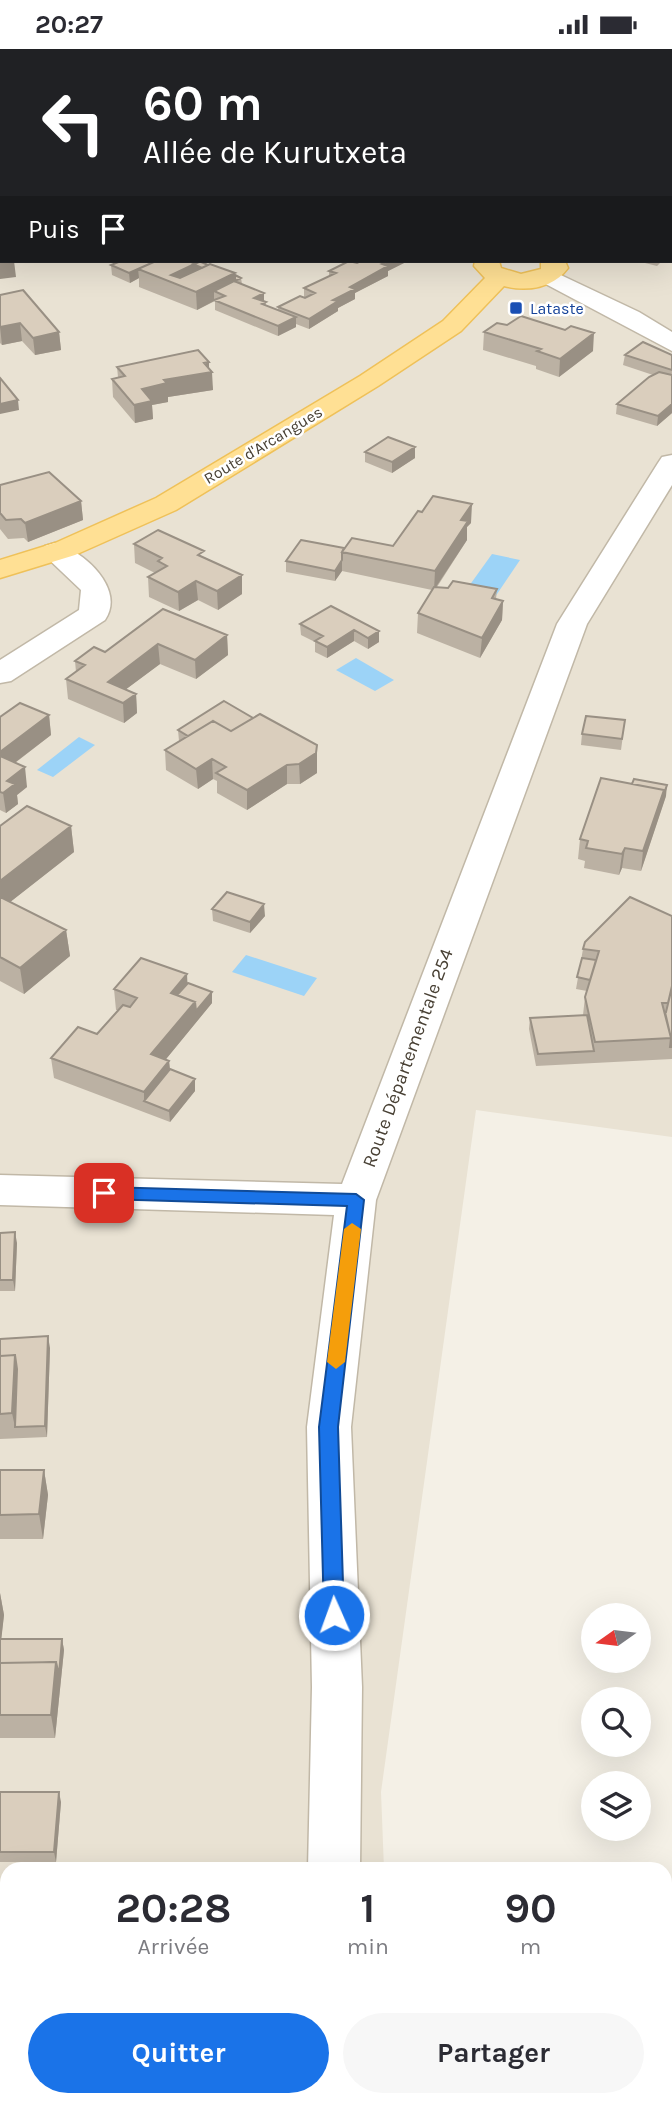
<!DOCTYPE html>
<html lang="fr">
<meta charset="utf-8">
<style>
:root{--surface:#fff;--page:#f7f7f7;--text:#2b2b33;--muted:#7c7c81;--accent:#1a73e8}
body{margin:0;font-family:Karla,sans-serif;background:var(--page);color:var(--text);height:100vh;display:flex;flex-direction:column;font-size:26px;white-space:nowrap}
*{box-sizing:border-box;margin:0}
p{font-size:23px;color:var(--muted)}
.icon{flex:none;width:38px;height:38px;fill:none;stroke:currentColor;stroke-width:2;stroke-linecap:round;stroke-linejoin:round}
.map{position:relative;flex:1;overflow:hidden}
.details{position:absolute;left:0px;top:1813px;width:672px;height:245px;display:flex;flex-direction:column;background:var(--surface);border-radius:21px 21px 0 0;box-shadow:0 7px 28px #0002}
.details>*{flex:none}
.guide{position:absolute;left:0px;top:0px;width:672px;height:214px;box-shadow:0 7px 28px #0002;background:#202124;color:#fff;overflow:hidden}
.needle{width:46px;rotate:256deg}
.buttons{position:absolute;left:581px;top:1554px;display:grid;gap:14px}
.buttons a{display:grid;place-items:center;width:70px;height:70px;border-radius:50%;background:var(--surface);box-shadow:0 7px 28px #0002;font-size:35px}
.pin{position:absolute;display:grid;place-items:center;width:60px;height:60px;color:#fff;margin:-30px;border-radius:14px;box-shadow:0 4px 10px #0006}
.me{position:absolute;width:77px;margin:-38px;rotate:358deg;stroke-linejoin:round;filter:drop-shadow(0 0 5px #0008)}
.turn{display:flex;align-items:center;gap:24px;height:147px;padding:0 28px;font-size:32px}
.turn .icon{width:91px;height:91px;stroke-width:2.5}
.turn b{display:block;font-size:49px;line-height:60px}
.then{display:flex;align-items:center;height:66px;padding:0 28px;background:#0003;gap:14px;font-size:26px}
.eta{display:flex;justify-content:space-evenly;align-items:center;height:119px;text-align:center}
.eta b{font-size:42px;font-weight:700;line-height:49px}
.button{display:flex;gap:14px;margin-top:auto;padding:14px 28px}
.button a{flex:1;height:80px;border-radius:42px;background:var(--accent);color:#fff;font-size:28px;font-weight:700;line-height:80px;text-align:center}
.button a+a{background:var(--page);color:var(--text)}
.status{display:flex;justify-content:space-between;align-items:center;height:49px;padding:0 35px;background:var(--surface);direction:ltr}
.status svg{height:19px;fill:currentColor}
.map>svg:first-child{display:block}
.residential{fill:#e9e2d3}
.water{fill:#9cd3f7}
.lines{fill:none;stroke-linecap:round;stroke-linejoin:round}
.minor-casing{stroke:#c1b8a7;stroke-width:3}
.major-casing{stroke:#efc159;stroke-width:3}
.minor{fill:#fff;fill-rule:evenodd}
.major{fill:#ffe094;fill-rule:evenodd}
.wall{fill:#bbb1a3}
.shaded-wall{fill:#999084}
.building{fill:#dacebd;stroke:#999084;stroke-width:2}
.route{fill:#1a73e8;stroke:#114b97;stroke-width:2}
.slow{fill:#f59e0b}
.transit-dot{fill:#1a4fb4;stroke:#fff;stroke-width:2.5}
.labels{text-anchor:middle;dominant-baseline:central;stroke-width:5;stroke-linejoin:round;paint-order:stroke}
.far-transit-label{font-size:16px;fill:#164399;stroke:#fff;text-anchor:start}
.far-street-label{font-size:16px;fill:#484034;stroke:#fff}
.street-label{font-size:19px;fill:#484034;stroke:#fff}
</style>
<div class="status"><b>20:27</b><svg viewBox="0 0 49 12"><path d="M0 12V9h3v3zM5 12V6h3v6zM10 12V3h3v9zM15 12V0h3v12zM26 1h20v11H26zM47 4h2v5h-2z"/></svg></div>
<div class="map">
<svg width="672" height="2058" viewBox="0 0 672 2058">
<rect width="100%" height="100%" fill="#f4f0e6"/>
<path class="residential" d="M37,0H672V1088L476,1061L381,1743L384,1820H7V2051H392V2058H0V10L2,212H670V2H31Z"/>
<path class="water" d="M492,505L520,511L493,551L464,544Z
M356,609L394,631L375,642L336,621Z
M79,688L95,696L53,728L37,721Z
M246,906L317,929L304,947L232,923Z"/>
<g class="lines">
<defs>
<path id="minor" d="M639,0H659V2H639Z
M670,39H672V53H670Z
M548,220L639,263L672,283V302L540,232L536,227L540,222Z
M672,406V436L587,575L376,1151L351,1378L362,1638L360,1820H308L312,1638L307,1378L334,1166L0,1156V1126L342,1135L557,575L658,414L662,408Z
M55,494C84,502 126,540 105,571L11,632L0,634V611L79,561L81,541L41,503L45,497Z
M280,2051H338L337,2058H279Z"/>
<path id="major" d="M670,74H672L670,87Z
M475,212H499L501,219L521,225L541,220V212H565L568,219C554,239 527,243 504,237L461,282L378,337L176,461L75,506L0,529V511L55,494L156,449L360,327L443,272L485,229L474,217Z"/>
</defs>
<use href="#minor" class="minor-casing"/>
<use href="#major" class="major-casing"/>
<use href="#minor" class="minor"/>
<use href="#major" class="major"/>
</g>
<path class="wall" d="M525,0H623V2H533Z
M672,91V136L670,135V92Z
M670,140L672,141V217V214L662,212H670Z
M202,212V213L241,229L242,235L266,253V257L278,261V258L304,248V239L329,227V222L349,212H408L388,222V227L355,244V250L338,259V262L309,280L296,275V278L278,287L215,261V252L197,261L139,238V229L130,234L112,226L111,216Z
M637,212H662L657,217Z
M0,246L59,283L61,301L35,306L22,292L2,296L0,294Z
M484,283L593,302L559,328L536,320V317L483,301Z
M625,306H672V364L657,377L616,365L617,355L653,326L623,316Z
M117,318L209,319L213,341L168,348V353L152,356L153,370L135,374L113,348L112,330L118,328Z
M365,403L415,409L392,424L365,413Z
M0,436L81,452L83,471L28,493L24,489L8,490L0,480Z
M471,474L467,478V491L437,538L448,539L497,540L496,550L503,552L502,571L480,609L417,584L418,564L432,541L342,522L335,532L286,523V512L344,499L393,497Z
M134,495L204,508L242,526V545L218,561L198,551L179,562L149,548L148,528L155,524L135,514Z
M331,557L379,593L368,600L354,592L327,609L315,603V593L301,586L300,575Z
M227,586L228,606L196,630L160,615L126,640L136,645L137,664L124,674L68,650L66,630L76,623L75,612L105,603Z
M49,666L51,686L15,714L27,738L17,746L18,755L6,764L0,761V668Z
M625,671L621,701L581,696L582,685Z
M178,681L317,716V724L300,735H287L247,761L217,744V732L213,730L198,740L166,721L165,701L179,692Z
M666,747L641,822L622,819L619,826L584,819L585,812L578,810L580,790Z
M0,777H71L74,803L10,853L66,881L70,907L24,945L0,932Z
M212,860L265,867L250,884L213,872Z
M672,867V1010L536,1017L529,980L530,969L583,966L585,948L587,942L576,940L583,900Z
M188,934L212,943V954L166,1010L169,1012L170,1020L195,1030V1042L170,1073L54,1029L51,1009L97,985L118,961H116L114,940Z
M0,1183L17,1194L15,1242H0Z
M0,1290L50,1299L47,1388L0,1390Z
M0,1421H44L48,1446L43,1490H0Z
M0,1544L4,1566L1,1590H62L64,1601L55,1689H0Z
M0,1743L61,1753L56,1813H0Z"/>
<path class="shaded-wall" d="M0,212H14L16,228L0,230Z
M202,212V219L172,233L171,226Z
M389,212H408L388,222V227L355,244V250L338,259V262L309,280V270L350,238Z
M144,217L138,220L139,229L130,234L129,224Z
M235,224L236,242H214V252L197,261L196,243Z
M264,244V254L254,249Z
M296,268V278L278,287V277Z
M20,274L22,292L2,296L0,278Z
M59,283L61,301L35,306L33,289Z
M594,284L593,302L559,328L560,310Z
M209,313V323H212L213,341L168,348V353L152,356L153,370L135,374L134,356L142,340Z
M18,351L19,361L0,365V355Z
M672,355V364L657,377L658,367Z
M415,398V409L392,424V413Z
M81,452L83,471L28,493L25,474Z
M472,455L471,474L467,478V491L434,541L435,522L461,471Z
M342,511V522L335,532V522Z
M242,526V545L218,561L217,542Z
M196,532L198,551L179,562L178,543Z
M503,552L502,571L480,609L482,589Z
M354,581V592L327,609V598Z
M379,582V593L368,600V589Z
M227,586L228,606L196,630L195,611Z
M158,595L160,615L113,650L108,633Z
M136,645L137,664L124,674L123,654Z
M49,666L51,686L0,725V703Z
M317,696V724L300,735L299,715Z
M212,710L213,730L198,740L196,720Z
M287,716V735L247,761V741Z
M25,718L27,738L17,746L18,755L6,764L3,744L7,732Z
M667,736L666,747L641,822L643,802L664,741Z
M71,777L74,803L0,861V832Z
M625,799L622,819L619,826L622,805Z
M264,855L265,867L250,884V873Z
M66,881L70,907L24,945L20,919Z
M187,925L188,946L180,956L171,944Z
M212,943V954L153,1026L151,1005L195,953Z
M169,1012L171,1032L144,1052V1043Z
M195,1030V1042L170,1073L169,1062Z
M15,1183L17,1194L15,1242L13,1231Z
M48,1287L50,1299L47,1388L45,1377Z
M15,1306L19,1331L15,1378L12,1364Z
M44,1421L48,1446L43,1490L39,1465Z
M0,1544L4,1566L0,1602Z
M62,1590L64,1601L55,1689L51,1666L56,1613Z
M59,1743L61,1753L56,1813L54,1803Z
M73,2051H91L86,2058H69Z"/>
<path class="building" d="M576,0H622V2H576Z
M670,104L672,105V126L670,125Z
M670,140L672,141V171L670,170Z
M670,187L672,188V204H670Z
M0,192H2V212H4H0Z
M121,212H156L129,224L111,216Z
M156,212H201L171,226L180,229L210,215L235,224L196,243L138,220Z
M199,212L208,216L202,219L193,215Z
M349,212L357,214L361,212H389L382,215L388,217L350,238L355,240L333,251L338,252L309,270L278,258L300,247L305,249L315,244L304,239L336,224L329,222Z
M235,226L241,229L235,232Z
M234,232L264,244L254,249L266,253L262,255L296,268L278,277L214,251L225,247L214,242Z
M23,241L59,283L33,289L20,274L0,278V246Z
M521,267L565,281L571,277L594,284L560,310L537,302L541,300L484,283L497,274L507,276Z
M643,293L672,306V321L625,306Z
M198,301L209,313L204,314L212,323L164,331L167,334L142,340L152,352L134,356L112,330L125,327L117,318Z
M659,323L672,326V355L658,367L617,355L649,328Z
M0,329L18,351L0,355Z
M388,388L415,398L392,413L365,403Z
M49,423L81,452L25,474L21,470L6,471L0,464V436Z
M433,447L472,455L461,471L468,472L435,522L342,503L352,489L393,497L418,462L422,463Z
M158,481L204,502L198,506L242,526L217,542L196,532L178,543L148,528L167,517L158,512L162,509L134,495Z
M301,491L344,499L342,503V511L335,522L286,512Z
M453,532L497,540L492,549L503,552L482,589L418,564L434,538L448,539Z
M331,557L379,582L368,589L354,581L327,598L315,592L323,587L300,575Z
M163,560L227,586L195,611L158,595L108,633L136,645L123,654L66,630L85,616L75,612L94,598L105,603Z
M224,652L253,669L231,682L213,672L188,687L178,681Z
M20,654L49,666L0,703V668Z
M260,665L317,696L316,704L299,715L287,716L247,741L216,724L226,718L212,710L196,720L165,701L213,672L231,682Z
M586,667L625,671L622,690L582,685Z
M0,707L25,718L7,732L15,735L3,744L0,743Z
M601,729L664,741L643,802L625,799L622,805L586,799L588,792L580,790Z
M634,730L667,736L662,750L664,741L632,735Z
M27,757L71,777L0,832V777Z
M227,843L264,855L250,873L212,860Z
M0,848L66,881L20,919L0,908Z
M630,848L672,867V937L668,954H662L671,989L595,993L585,948L599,902L583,900L585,893Z
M141,909L187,925L171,944L195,953L151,1005L169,1012L144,1043L51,1009L78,978L97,985L123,956L130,958L137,949L114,940Z
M582,909L596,911L590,931L577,928Z
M188,934L212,943L196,962L195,953L177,946Z
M672,938V998H670L671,989L665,963H666Z
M587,966L594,1002L538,1005L530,969Z
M170,1020L195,1030L169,1062L144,1052Z
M15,1183L13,1231H0V1184Z
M48,1287L45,1377L15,1378L17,1320L15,1306L0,1307V1290Z
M15,1306L12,1364L0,1365V1307Z
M0,1421H44L39,1465L0,1466Z
M0,1590H62L59,1626L56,1613L0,1614Z
M56,1613L51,1666H0V1614Z
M0,1743H59L54,1803H0Z
M0,1924L7,1928V1952L0,1947Z
M0,1947L7,1952V2051H73L69,2058H6L0,2054Z"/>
<path class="route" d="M104,1138L356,1145L364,1151L338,1378L344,1566L341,1572L334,1574L327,1572L324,1566L319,1378L347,1157L104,1150L96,1144Z"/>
<path class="slow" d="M352,1174L361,1180L345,1313L336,1320L327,1313L344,1180Z"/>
<rect class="transit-dot" x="509" y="252" width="14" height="14" rx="3.5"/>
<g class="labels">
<g class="far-transit-label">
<text x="530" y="259">Lataste</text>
</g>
<g class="far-street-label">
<text transform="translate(263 396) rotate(-31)">Route d'Arcangues</text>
</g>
<g class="street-label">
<text transform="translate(408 1009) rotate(-70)">Route Départementale 254</text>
</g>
</g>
</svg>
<div class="buttons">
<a><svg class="needle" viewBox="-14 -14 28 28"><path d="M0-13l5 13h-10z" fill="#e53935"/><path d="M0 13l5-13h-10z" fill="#7c7c81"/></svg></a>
<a><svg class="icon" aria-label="search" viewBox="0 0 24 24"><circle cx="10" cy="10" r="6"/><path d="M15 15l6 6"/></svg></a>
<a><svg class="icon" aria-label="layers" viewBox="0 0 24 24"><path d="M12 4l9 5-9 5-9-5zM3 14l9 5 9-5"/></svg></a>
</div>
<div class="pin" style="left:104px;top:1144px;background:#d93025"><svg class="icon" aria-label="arrive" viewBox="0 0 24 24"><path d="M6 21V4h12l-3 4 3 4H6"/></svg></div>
<svg class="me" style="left:334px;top:1566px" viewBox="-20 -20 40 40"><circle r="17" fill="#1a73e8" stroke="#fff" stroke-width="3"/><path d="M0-11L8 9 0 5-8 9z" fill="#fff"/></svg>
<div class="guide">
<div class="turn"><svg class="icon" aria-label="left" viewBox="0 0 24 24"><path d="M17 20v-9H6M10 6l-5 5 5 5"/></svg><div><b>60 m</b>Allée de Kurutxeta</div></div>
<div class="then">Puis<svg class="icon" aria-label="arrive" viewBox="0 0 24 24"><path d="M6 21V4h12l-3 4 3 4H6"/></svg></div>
</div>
<section class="details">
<div class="eta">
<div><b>20:28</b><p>Arrivée</p></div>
<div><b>1</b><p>min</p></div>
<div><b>90</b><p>m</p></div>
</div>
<div class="button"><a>Quitter</a><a>Partager</a></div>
</section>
</div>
